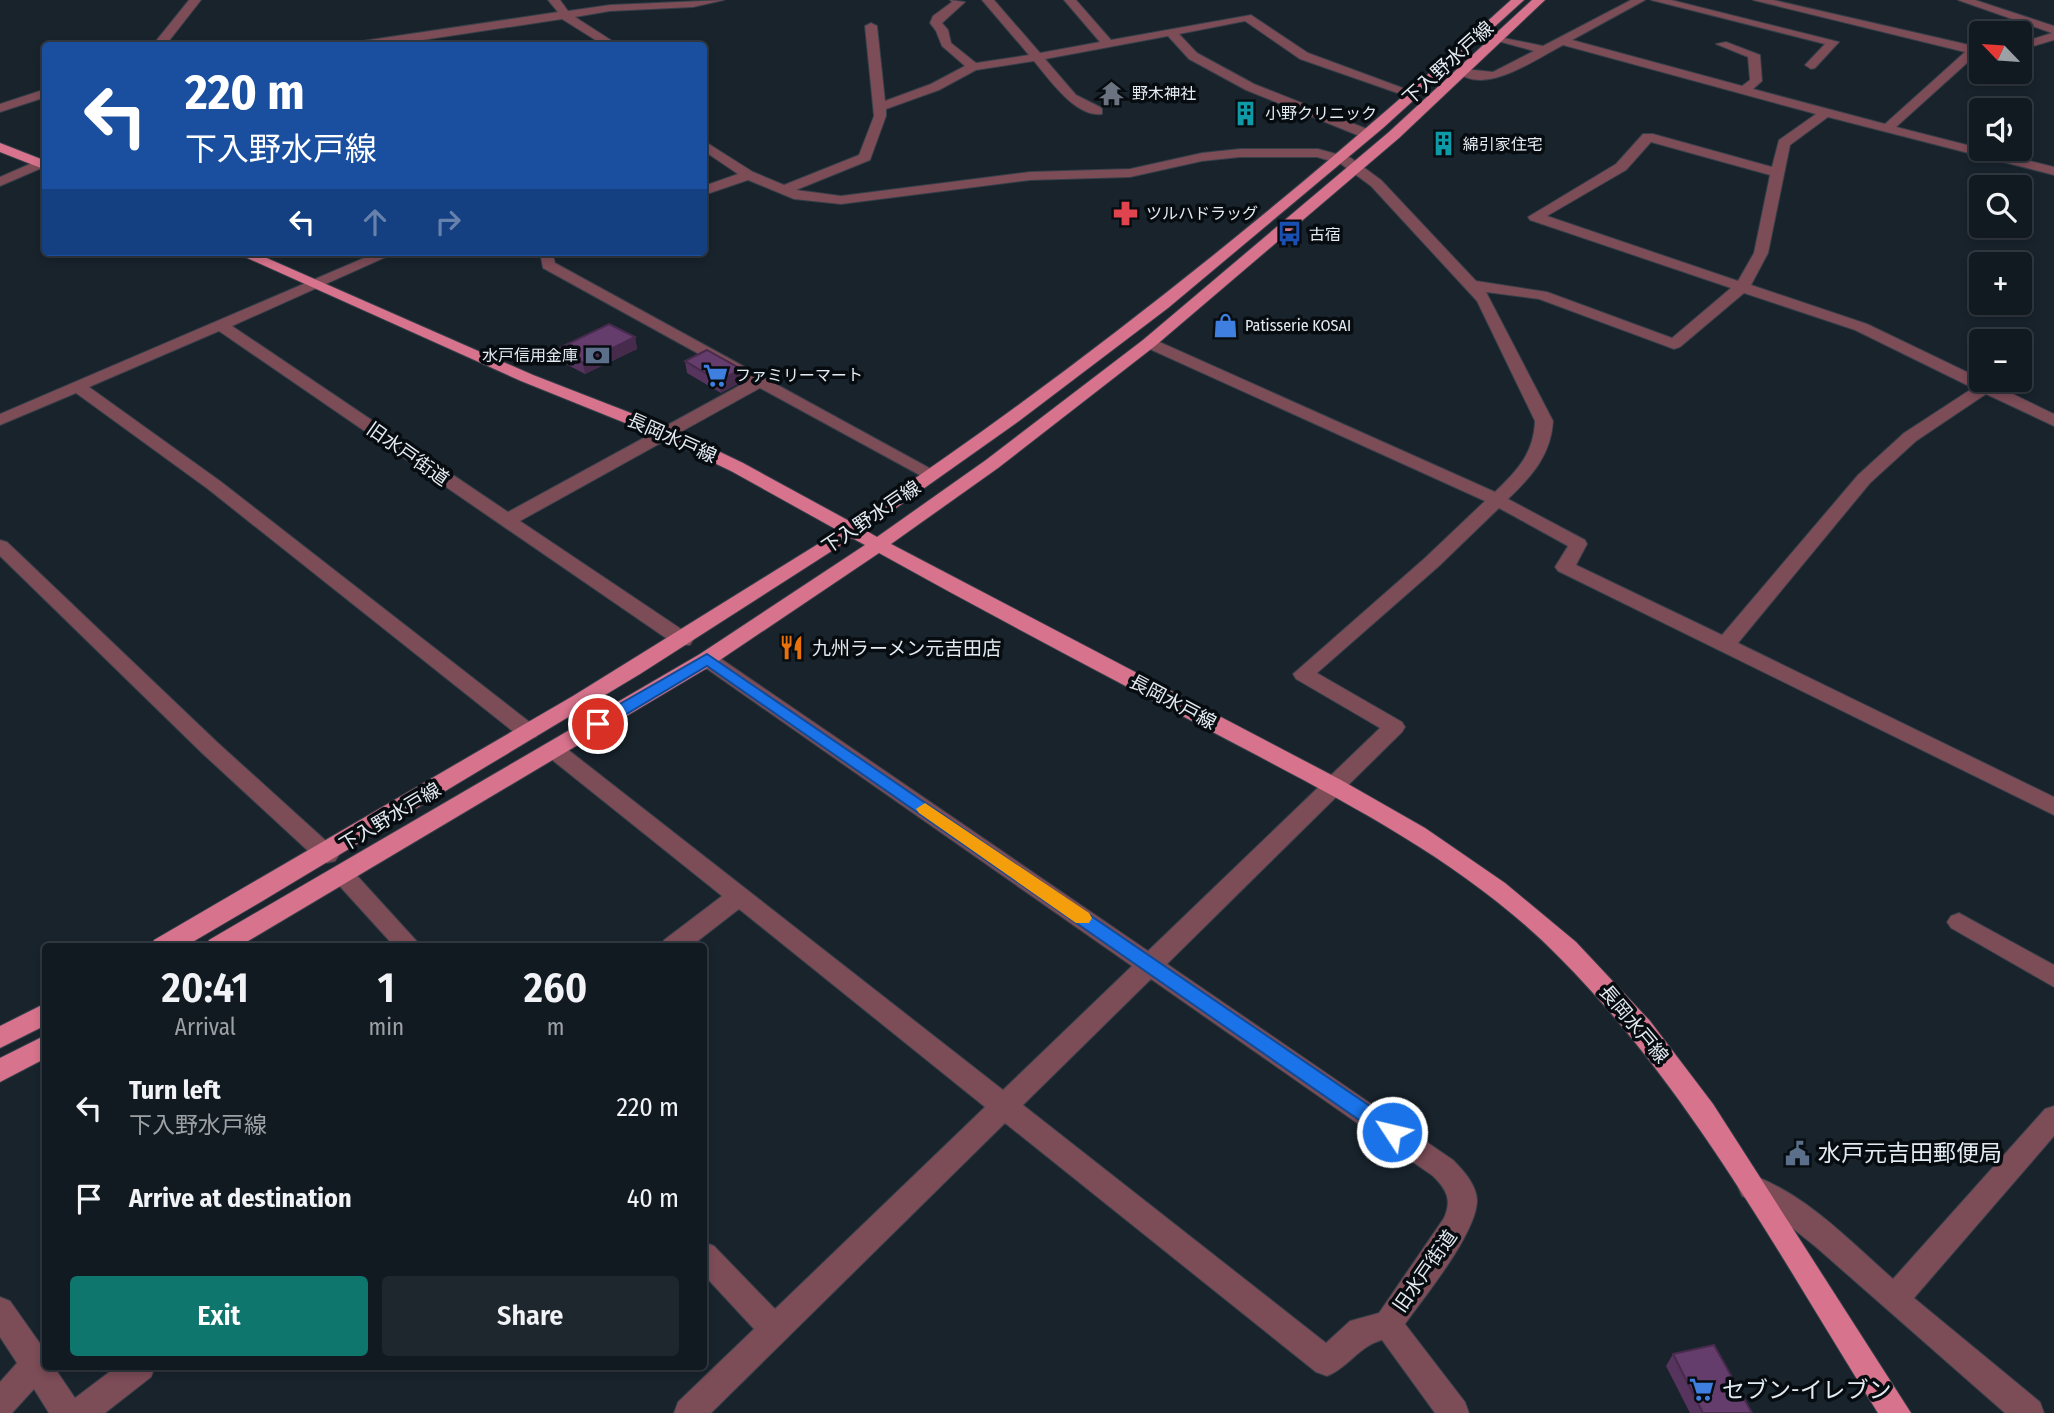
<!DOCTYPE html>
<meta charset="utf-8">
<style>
:root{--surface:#121a21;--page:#1f272e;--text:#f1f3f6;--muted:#9ca1a5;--line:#31383f;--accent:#0f766e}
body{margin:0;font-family:"Fira Sans Condensed","Noto Sans JP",sans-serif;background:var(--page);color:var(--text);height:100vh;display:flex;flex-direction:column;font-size:26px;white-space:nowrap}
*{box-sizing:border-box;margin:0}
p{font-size:23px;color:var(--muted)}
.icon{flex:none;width:38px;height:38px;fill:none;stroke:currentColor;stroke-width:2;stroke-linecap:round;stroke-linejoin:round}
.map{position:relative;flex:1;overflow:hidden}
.panel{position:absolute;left:42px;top:943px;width:665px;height:427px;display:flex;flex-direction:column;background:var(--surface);border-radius:7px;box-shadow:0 4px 10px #0003,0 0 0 2px var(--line)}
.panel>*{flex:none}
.top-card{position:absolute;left:42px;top:42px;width:665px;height:214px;border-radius:7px;box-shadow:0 4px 10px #0003,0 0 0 2px var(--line);background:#1a4fa0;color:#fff;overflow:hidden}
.needle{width:46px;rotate:295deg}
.tools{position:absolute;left:1969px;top:21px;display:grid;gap:14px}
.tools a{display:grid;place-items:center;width:63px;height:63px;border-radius:7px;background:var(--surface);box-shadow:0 4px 10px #0003,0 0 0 2px var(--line);font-size:35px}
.pin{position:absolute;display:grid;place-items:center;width:60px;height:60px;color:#fff;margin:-30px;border:4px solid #fff;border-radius:50%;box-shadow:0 2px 7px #0007}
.me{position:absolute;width:77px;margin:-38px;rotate:305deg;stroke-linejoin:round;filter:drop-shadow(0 0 5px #0008)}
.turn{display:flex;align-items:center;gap:24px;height:147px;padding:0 28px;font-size:32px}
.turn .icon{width:91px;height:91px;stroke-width:2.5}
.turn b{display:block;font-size:49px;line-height:60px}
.lanes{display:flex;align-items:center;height:66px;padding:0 28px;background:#0003;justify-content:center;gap:35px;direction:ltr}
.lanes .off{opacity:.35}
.eta{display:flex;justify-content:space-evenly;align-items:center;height:119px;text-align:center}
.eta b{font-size:42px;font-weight:600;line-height:49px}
.cta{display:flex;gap:14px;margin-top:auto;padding:14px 28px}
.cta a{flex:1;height:80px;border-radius:7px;background:var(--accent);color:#fff;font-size:28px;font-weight:600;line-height:80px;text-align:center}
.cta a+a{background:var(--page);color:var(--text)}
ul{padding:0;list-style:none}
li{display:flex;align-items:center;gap:21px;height:91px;padding:0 28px}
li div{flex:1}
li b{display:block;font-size:26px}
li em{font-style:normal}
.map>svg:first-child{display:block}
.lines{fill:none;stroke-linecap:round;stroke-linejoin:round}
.minor-casing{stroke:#343f48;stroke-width:2}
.major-casing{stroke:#343f48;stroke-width:2}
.minor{fill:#7c4c57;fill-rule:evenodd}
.major{fill:#d7738c;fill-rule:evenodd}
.wall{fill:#57345d}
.shaded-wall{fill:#472b4c}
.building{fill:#653d6c;stroke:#472b4c;stroke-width:2}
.route{fill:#1a73e8;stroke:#114b97;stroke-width:2}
.slow{fill:#f59e0b}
.labels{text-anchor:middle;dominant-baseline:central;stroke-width:7;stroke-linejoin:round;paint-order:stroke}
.far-poi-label{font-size:16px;fill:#e3eaf1;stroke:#070c10;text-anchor:start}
.street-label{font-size:19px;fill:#e3eaf1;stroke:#070c10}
.poi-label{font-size:19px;fill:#e3eaf1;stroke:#070c10;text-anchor:start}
.near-poi-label{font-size:23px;fill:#e3eaf1;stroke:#070c10;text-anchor:start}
</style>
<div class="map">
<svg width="2054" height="1413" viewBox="0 0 2054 1413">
<rect width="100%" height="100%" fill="#18232c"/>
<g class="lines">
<defs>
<path id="minor" d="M189,0H201L165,46H152Z
M548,0H560L568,11L610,5L724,0L693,7L610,11L575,17L620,46H605L562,19L383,46H350L356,42L558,12Z
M950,0L965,2L942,23L948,30L951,43L976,63L1029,55L982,0H994L1040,53L1100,42L1064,0H1076L1111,40L1251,15L1308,53L1419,94L1413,98L1409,97L1300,59L1245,21L1179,34L1197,53L1254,84L1372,131V137H1362L1246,90L1189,59L1168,36L1045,59L1076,95L1102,108V114C1076,118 1049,79 1034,61L976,70L939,90L886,109V116L870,160L796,190L841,196L1030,172L1130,169L1202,153L1240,149H1318L1351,158L1381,180L1476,281L1547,292L1672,338L1731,288L1530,220L1528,217L1616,164L1643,134H1653L1772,167L1779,140L1816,114L1563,45C1536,59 1487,95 1458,73L1464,69L1493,72L1534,51L1494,40V36L1543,46L1631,0H1645L1572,40L1742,86L1750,80L1748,57L1716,44L1726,42L1760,55L1762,81L1753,89L1885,124L1965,52L1753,0H1773L1978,47V53L1896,127L2054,167V175L1828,117L1790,145L1768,253L1751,285L1867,324L2054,414V426L1986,394L1916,441L1870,483L1738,643L2054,797V815L1558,571L1555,567L1568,546L1499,508L1439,566L1317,673L1402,722L1405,727L1402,732L1167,964L1453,1160C1463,1170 1477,1185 1477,1201C1476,1234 1425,1296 1405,1324L1465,1402L1469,1413H1435L1382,1340C1359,1346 1348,1368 1327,1376L1316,1372L1005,1123L711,1413H674L678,1402L754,1329L704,1275V1242L714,1246L775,1309L985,1107L739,909L690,947H661L664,940L722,896L546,755L543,750L546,745L554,743L562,745L1003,1090L1132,966L700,664L697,659L700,654H714L1148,951L1380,728L1296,679L1293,674L1425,558L1485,501L1143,346L1141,343L1143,340H1155L1495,492C1517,471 1534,453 1535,421L1477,301L1371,186L1341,164L1317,157H1240L1202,161L1130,177L1030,180L841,204L794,199L748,180L704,195V186L738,174L704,151V141L753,172L784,185L859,155L874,116L865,26L871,23L877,26L885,101L931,84L965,66L942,46L936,31L930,23L933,16L952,2ZM1651,142L1770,175L1754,253L1738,281L1547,216L1626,170ZM1486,292L1539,299L1674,349L1680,347L1744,293L1855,330L1973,388L1904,433L1858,475L1722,635L1576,565L1587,544L1585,540L1508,499C1532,476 1551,455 1553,421ZM1151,979L1433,1176C1447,1190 1452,1200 1444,1218L1379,1313L1350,1321L1326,1343L1023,1105Z
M1651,0H1671L1839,42L1815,68L1811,69L1805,65L1825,44Z
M1958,0H1975L2054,26V40L2020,50V43L2052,33Z
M46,89V97L0,112V104Z
M39,160L44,161V167L0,186V177Z
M378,252H397L232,326L508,512L748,381L543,268L540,252H552L555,263L942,475L933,480L927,479L760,388L520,521L690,635L693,640L690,645H676L219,331L89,387L220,481L536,727L539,732L536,737L528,739L520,737L208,489L76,393L0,425V414Z
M0,540L7,542L218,743L335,849L339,855L335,861L327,863L319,861L202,753L0,556Z
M343,866L351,869L422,947H395L335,881L331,875L335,869Z
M1959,913L2054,965V987L1951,928L1947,922L1951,916Z
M2054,1106V1136L1914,1298L2040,1402L2044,1413H2005L1816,1247L1781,1219L1742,1196L1738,1187L1742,1178L1752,1175C1807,1195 1850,1241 1893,1279L2045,1109Z
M0,1297L10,1301L46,1352V1367H54L75,1398L116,1367H155L151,1377L105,1413H49L34,1389L12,1413H0V1382L17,1363L0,1337Z"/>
<path id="major" d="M1511,0H1524L1383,128L1168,308L1019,421L865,530L877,537L986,460L1143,340L1389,132L1532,0H1545L1399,138L1155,346L998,468L891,544L1341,780L1425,828L1505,883L1576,942L1650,1021L1713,1104L1911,1413H1878C1780,1257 1691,1090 1560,958C1466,862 1343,801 1226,739C1110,678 994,617 879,553L714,664L238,947H206L209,940L700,654L865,545L852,538L640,674L264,900L184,947H151L154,940L573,696L839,531L731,471L660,437L521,381L234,252H253L533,375L672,429L743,463L851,522C1085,366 1303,189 1511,0Z
M0,143L46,161V170L0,152Z
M46,1003V1025L0,1048V1026Z
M46,1035V1058L0,1082V1058Z"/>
</defs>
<use href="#minor" class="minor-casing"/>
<use href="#major" class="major-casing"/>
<use href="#minor" class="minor"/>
<use href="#major" class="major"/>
</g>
<path class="wall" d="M635,337L637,349L585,374L560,361L557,349Z
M685,361L741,369L743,381L721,393L687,373Z
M1673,1354L1752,1413H1690L1666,1366Z"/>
<path class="shaded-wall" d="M635,337L637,349L585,374L583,363Z
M741,369L743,381L721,393L719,381Z"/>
<path class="building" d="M609,324L635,337L583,363L557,349Z
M707,350L741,369L719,381L685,361Z
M1714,1345L1752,1413H1703L1673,1354Z"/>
<path class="route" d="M707,654L1399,1126L1402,1132L1399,1138L1392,1140L1385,1138L707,666L603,728H592L590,724L592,720Z"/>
<path class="slow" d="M925,803L1089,913L1092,918L1089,923H1076L919,813L916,809Z"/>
<defs>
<symbol id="temple-bare" viewBox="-9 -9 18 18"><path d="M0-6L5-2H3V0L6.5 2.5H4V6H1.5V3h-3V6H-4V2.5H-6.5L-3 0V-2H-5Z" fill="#6b7280" stroke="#070c10" stroke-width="2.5" paint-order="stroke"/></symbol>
<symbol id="building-bare" viewBox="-9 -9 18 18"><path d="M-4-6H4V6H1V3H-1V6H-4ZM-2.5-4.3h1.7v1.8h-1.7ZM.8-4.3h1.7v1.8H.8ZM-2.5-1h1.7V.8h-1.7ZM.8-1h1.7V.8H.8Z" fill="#0f9aa8" stroke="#070c10" stroke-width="2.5" paint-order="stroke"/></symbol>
<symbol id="pharmacy-bare" viewBox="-9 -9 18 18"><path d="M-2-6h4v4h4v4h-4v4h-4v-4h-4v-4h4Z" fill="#e0444e" stroke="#070c10" stroke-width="2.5" paint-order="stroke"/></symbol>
<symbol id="bus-bare" viewBox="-9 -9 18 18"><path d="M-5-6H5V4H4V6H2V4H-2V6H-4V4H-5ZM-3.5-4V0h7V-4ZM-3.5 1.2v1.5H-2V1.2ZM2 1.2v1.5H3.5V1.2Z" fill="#1a4fb4" stroke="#070c10" stroke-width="2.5" paint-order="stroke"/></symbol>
<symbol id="shop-bare" viewBox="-9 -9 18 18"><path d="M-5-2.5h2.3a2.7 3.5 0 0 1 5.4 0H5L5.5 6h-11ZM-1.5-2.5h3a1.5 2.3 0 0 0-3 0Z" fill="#3f7fe0" stroke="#070c10" stroke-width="2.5" paint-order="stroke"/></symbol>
<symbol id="bank-bare" viewBox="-9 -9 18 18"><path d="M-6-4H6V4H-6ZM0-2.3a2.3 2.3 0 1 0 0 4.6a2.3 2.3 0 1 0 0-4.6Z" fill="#5c6f8a" stroke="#070c10" stroke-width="2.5" paint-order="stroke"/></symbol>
<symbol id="supermarket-bare" viewBox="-9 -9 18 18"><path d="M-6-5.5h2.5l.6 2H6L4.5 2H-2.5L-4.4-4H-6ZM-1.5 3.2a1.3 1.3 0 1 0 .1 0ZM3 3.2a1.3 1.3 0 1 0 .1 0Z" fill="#3f7fe0" stroke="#070c10" stroke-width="2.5" paint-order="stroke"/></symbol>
<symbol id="restaurant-bare" viewBox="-9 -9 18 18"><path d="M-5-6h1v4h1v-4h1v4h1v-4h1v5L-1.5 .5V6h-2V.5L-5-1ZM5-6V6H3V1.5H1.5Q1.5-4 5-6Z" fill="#e8710a" stroke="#070c10" stroke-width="2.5" paint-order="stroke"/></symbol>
<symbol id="civic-bare" viewBox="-9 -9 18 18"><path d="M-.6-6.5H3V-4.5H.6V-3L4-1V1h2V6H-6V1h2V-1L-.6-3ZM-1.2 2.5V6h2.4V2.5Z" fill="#5c6f8a" stroke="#070c10" stroke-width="2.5" paint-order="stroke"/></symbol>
</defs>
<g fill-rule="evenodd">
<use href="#temple-bare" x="1094" y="76" width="35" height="35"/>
<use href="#building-bare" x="1228" y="96" width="35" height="35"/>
<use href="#building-bare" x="1426" y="126" width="35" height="35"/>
<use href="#pharmacy-bare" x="1108" y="196" width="35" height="35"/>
<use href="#bus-bare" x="1272" y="216" width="35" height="35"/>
<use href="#shop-bare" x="1208" y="308" width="35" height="35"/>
<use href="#bank-bare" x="580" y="338" width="35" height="35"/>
<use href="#supermarket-bare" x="698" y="358" width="35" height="35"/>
<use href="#restaurant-bare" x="774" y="630" width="35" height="35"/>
<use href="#civic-bare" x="1780" y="1136" width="35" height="35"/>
<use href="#supermarket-bare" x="1684" y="1372" width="35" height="35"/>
</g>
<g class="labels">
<g class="far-poi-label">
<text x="1132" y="93">野木神社</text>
<text x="1265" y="113">小野クリニック</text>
<text x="1463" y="144">綿引家住宅</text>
<text x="1146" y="213">ツルハドラッグ</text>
<text x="1309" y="234">古宿</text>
<text x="1245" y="325">Patisserie KOSAI</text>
<text x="578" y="355" text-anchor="end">水戸信用金庫</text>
<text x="735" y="375">ファミリーマート</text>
</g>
<g class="street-label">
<text transform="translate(1448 63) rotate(-42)">下入野水戸線</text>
<text transform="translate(672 438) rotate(24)">長岡水戸線</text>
<text transform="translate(408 454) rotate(35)">旧水戸街道</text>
<text transform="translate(871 517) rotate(-34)">下入野水戸線</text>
<text transform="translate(1173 702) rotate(28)">長岡水戸線</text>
<text transform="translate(390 817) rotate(-31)">下入野水戸線</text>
<text transform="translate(1634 1024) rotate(50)">長岡水戸線</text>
<text transform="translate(1425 1271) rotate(-55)">旧水戸街道</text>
</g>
<g class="poi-label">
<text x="812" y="648">九州ラーメン元吉田店</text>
</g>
<g class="near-poi-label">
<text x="1818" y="1153">水戸元吉田郵便局</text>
<text x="1722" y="1390">セブン-イレブン</text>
</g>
</g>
</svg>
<div class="tools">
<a><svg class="needle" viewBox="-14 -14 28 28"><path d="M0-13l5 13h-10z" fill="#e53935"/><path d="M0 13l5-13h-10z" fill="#9ca1a5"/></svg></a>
<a><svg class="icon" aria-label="sound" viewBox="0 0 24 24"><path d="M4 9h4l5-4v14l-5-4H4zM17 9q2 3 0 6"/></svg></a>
<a><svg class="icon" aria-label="search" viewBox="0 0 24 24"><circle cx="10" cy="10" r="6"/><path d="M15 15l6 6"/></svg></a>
<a>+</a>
<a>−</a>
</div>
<div class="pin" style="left:598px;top:724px;background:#d93025"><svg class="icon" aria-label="arrive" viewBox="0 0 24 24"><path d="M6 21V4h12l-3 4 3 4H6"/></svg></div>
<svg class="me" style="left:1392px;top:1132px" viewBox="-20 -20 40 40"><circle r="17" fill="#1a73e8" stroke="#fff" stroke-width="3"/><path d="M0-11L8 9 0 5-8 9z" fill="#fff"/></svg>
<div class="top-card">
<div class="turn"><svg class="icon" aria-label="left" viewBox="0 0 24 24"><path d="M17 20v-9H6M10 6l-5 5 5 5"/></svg><div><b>220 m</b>下入野水戸線</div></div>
<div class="lanes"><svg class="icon" aria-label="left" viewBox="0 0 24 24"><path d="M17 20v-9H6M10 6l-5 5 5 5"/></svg><svg class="icon off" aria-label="ahead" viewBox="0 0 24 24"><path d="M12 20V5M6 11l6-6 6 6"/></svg><svg class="icon off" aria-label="right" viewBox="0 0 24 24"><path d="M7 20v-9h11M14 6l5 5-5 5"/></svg></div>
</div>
<section class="panel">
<div class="eta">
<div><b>20:41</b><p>Arrival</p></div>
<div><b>1</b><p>min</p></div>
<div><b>260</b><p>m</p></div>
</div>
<ul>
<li><svg class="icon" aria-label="left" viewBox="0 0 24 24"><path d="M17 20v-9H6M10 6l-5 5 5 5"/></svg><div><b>Turn left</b><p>下入野水戸線</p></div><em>220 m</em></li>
<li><svg class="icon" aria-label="arrive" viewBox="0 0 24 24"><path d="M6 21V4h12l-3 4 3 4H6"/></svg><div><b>Arrive at destination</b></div><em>40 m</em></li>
</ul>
<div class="cta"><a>Exit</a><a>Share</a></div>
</section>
</div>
